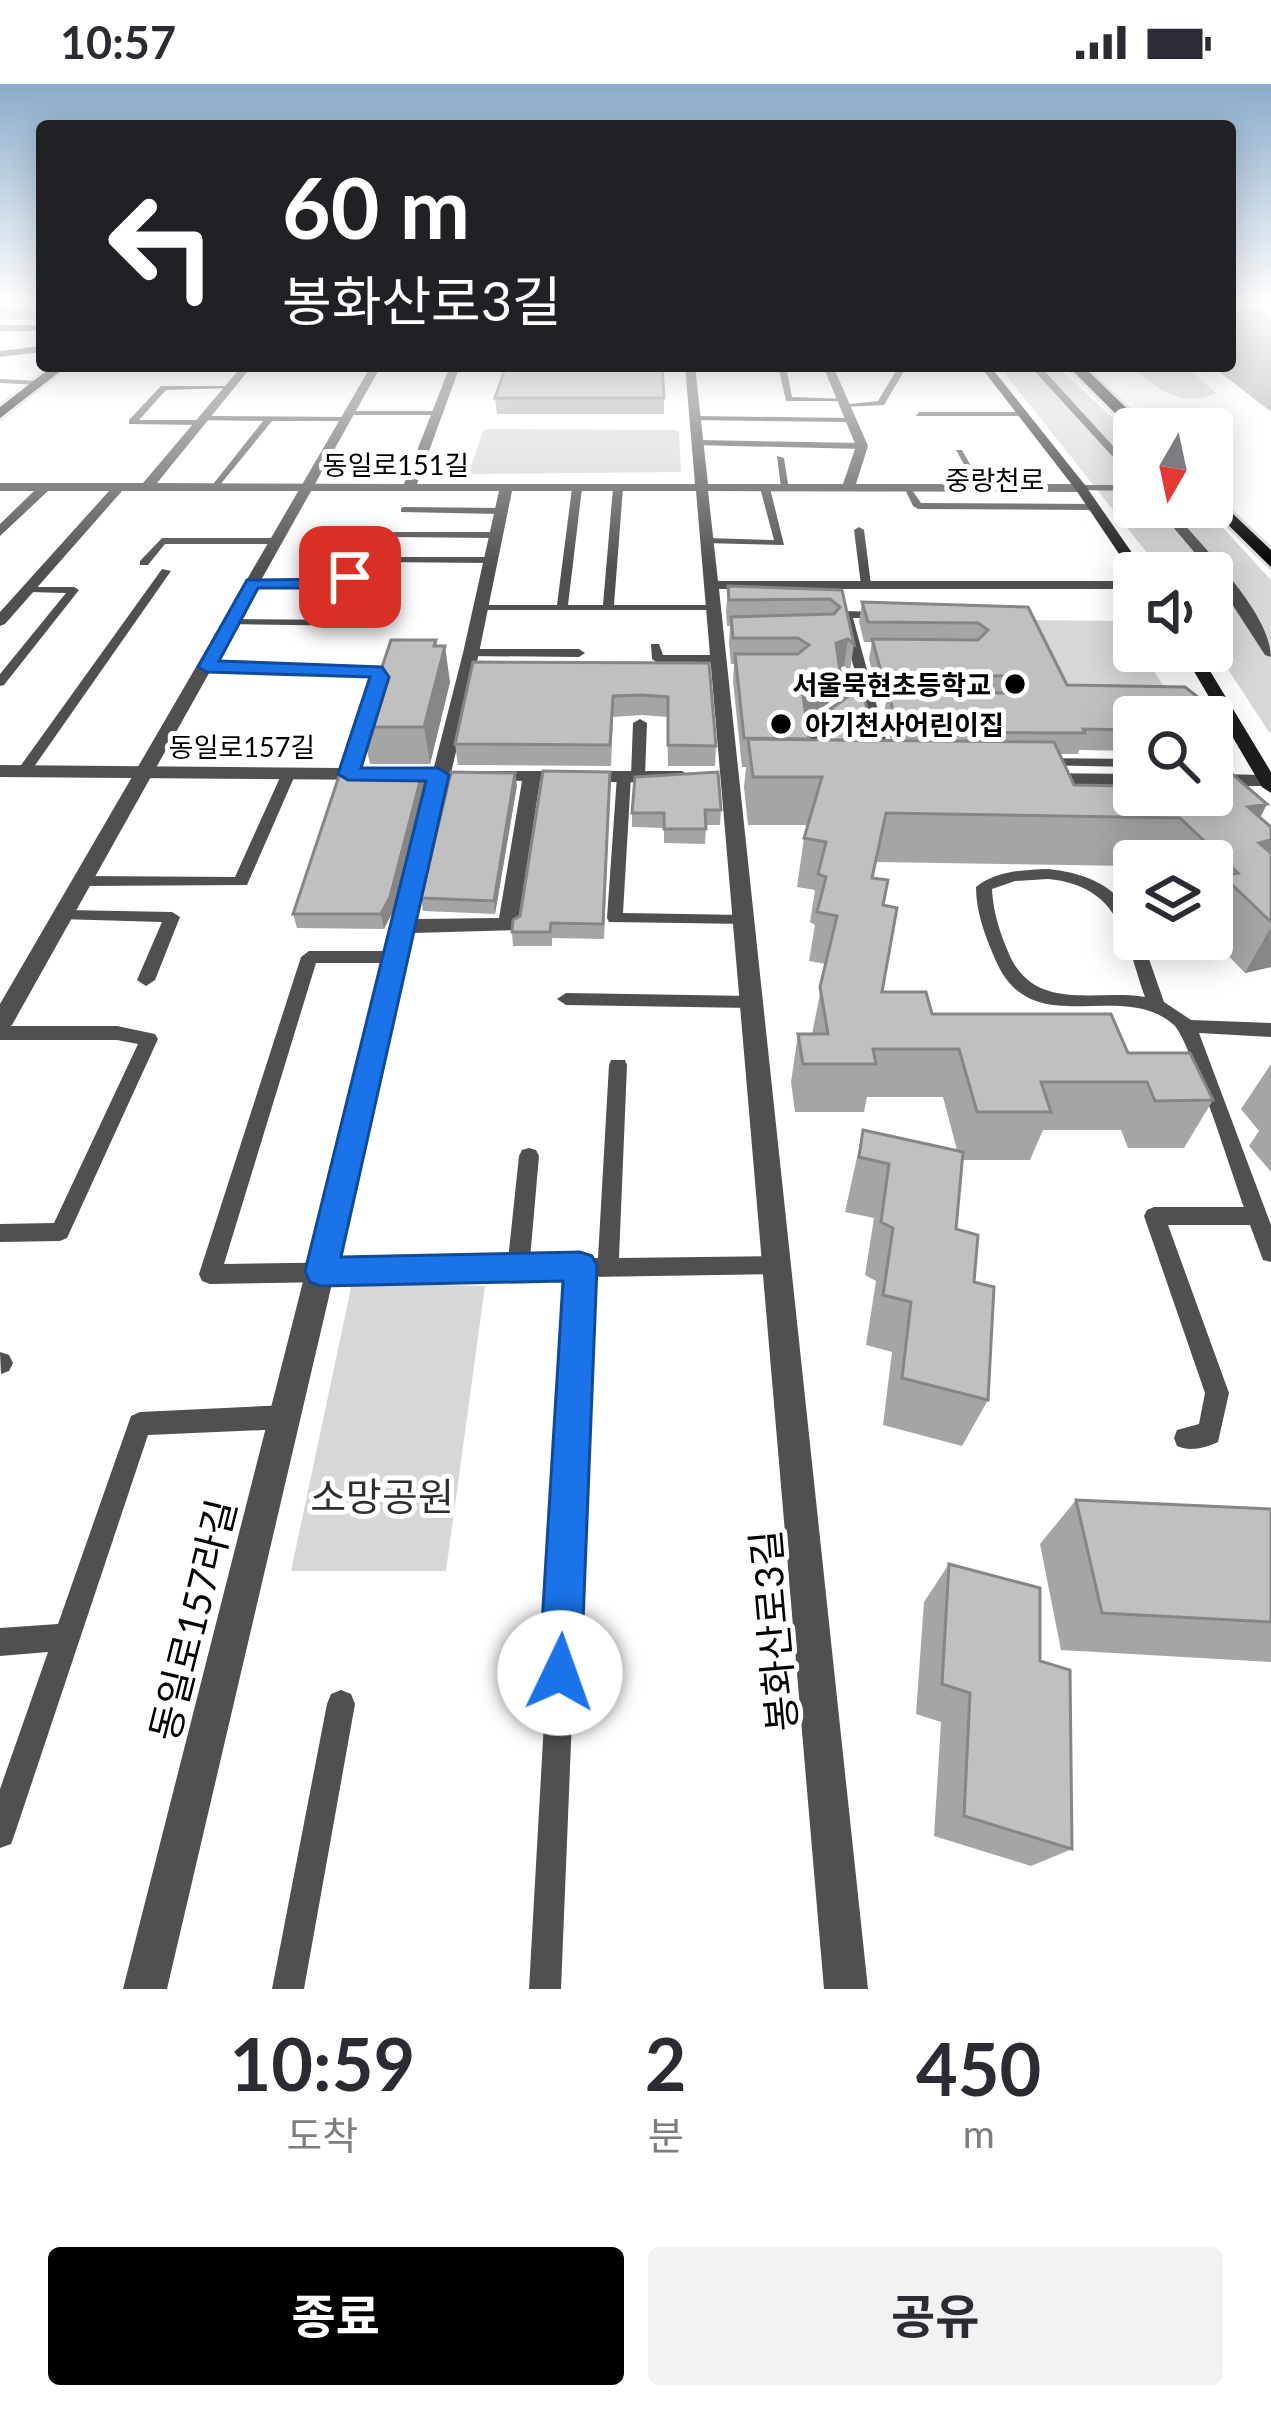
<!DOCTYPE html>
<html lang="ko">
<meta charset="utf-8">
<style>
:root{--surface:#fff;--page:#f2f2f3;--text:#2b2b33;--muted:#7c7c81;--accent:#000}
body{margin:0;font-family:Lato,"Noto Sans KR",sans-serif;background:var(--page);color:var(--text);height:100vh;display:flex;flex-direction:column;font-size:45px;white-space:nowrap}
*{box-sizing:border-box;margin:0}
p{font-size:39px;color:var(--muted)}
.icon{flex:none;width:66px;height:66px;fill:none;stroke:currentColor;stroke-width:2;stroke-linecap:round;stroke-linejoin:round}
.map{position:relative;height:1905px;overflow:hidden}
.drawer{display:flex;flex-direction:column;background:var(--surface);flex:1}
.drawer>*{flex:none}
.hud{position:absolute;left:36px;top:36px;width:1200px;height:252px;border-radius:12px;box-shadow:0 6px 30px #0003;background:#202124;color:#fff;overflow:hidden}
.needle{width:78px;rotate:189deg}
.controls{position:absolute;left:1113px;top:324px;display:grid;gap:24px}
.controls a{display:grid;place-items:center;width:120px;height:120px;border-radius:12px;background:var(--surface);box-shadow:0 6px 30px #0003;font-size:60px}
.pin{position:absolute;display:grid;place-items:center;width:102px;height:102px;color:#fff;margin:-51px;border-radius:24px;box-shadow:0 6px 18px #0006}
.me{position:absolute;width:132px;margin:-66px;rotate:3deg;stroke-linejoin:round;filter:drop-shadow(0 0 9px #0008)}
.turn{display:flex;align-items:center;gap:42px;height:252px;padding:0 48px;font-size:54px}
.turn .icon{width:156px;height:156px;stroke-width:2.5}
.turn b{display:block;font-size:84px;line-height:102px}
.eta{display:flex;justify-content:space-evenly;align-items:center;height:204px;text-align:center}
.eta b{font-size:72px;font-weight:700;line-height:84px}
.cta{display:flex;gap:24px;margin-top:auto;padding:24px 48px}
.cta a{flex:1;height:138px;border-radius:12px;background:var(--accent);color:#fff;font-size:48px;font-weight:700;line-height:138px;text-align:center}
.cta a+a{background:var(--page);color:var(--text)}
.status{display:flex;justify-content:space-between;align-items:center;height:84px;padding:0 60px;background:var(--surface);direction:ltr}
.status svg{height:33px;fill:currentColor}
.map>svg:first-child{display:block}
.green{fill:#d7d7d7}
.water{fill:#9e9e9e}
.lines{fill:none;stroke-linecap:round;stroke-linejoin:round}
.primary-casing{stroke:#dbdbdb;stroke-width:6}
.trunk-casing{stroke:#dbdbdb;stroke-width:6}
.service{fill:#505050;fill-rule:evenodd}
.pedestrian{fill:#505050;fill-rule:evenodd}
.minor{fill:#505050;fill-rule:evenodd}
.tertiary{fill:#505050;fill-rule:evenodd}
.secondary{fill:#1d1d1d;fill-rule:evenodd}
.primary{fill:#000;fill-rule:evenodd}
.trunk{fill:#000;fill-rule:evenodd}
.wall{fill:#a5a5a5}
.shaded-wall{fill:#868686}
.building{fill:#c0c0c0;stroke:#868686;stroke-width:3}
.route{fill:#1a73e8;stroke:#114b97;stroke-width:3}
.poi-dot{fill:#000;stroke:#fff;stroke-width:4.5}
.labels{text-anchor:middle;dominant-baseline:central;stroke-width:10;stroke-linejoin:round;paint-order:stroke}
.far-street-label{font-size:27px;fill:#000;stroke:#fff}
.far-poi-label{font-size:27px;font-weight:bold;fill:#000;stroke:#fff;text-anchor:end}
.near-park-label{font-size:39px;fill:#2e2e2e;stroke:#fff}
.near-street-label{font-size:39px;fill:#000;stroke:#fff}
</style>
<div class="status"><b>10:57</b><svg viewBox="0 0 49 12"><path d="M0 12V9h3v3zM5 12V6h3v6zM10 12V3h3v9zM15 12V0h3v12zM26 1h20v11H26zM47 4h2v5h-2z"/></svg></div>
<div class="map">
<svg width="1271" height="1905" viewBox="0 0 1271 1905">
<rect width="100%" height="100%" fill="#fff"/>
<path class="green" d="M999,282H1056L1134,353V423H1204L1271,496V651L1212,561V489H1163Z
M1131,282H1185L1216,309C1181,325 1156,304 1131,282Z
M489,345L674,346L679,347L681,388L473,390L469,388L483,347Z
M1026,536L1123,537L1134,555V567H1142L1164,603L1058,602Z
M352,1199L485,1202L446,1487H291Z"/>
<path class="water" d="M1230,217H1249L1271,233V328L1212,282H1230Z"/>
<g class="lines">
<defs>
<path id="primary" d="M53,282H67L0,334V323Z"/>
<path id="trunk" d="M1068,282H1083L1148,345L1134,348Z
M1212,410L1271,466V483L1210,423Z"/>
</defs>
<use href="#primary" class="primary-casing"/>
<use href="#trunk" class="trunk-casing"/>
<path class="service" d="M778,282H786L792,313L847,315L843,317H786Z
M899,282H907L884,321L844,323L840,321L878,317Z
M0,295L39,297L43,299L39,301L0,299Z
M161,302H229L233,304L166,306L139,336H200L203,341L129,340V336Z
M350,327H437L441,329L437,331H347Z
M919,328H1025L1029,330L1025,332H916Z
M204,332L346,333L350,335L346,337H272L215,407L210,404L263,337L201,336Z
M695,332L849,334L853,336L849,338L692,336Z
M697,356L862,359L866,362L862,365L694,361Z
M956,366H962L985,407H979Z
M777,372L784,374L789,406L781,404Z
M577,401L582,404L568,521H603L613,404L618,401L623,404L614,521H713L719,524L717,526H475L473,524L479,521H557L572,404Z
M765,401L770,404L784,461L703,459L702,457L707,454L774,456L760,404Z
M1081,401H1134V407L1078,406V402Z
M904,403H910L921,419L1093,420L1098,423L1093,426L918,425L913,422Z
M404,423L501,424L506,427L501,430L401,428V424Z
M859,443L864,446L871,501L866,504L861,501L854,446Z
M395,448H495L500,451L495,454L391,453V449Z
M162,454H277L282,457L277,460H165L148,481H140V477Z
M383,473H490L495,476L490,479L379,478V474Z
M162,485L171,487L29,690H19V684Z
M350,490H381L386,493L381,496H354L346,503L253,502L248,499L253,496L342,497Z
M24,503H74L79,506L4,601L0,602V590L66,509L28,508L24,507Z
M846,527L882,528L888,531L882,534H853L892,678L890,681L885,682L878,678L840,530Z
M232,535L363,536L369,539L363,542L228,540L226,538Z
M651,560H659L663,571H718L724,575L718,579H658L652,575Z
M471,565H579L585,569L579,573L467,572L465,569Z
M841,586L847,590L854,617L816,643L823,677L821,680H811L802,642L841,616L835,590Z
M640,635L647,639L645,692L638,696L631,692L633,639Z
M1040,674L1134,675V683L1035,681L1033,678Z
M289,685L296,689L247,801L84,802L76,797L84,792L235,793L282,689Z
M624,688L631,692L623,829L743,831L751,836L749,840L609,838L607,834L617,692Z
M1048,785C1089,789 1134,807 1134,855H1142L1164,918L1191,936L1271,939V953L1199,949L1271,1141V1178L1263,1176L1250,1141H1168L1229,1309L1218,1358C1205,1364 1190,1368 1177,1362L1174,1354L1177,1346L1199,1340L1205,1309L1144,1132L1147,1126L1154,1123H1244C1233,1093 1190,956 1174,941C1120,893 1031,961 995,875C985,852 976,828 976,803C996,787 1022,786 1048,785ZM1048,795C1121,802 1125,855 1145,913C1094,905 1035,929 1009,870C1000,849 993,828 992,805L1015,797Z
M65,826L172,828L180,833L155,896L146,902L137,896L162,838L59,835L57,831L59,827Z
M309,867H396L404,873L396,879H316L224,1180L508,1176L519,1072L522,1066L529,1064L536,1066L539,1072L530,1175L598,1174L609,981L611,976H625L627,981L619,1174L777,1172L785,1174L788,1181L785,1188L777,1190L590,1193L561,1905H529L569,1194L210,1200L202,1197L199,1190L301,873Z
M566,909L751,912L760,918L751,924L566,921L557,915Z
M0,942H117L155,950L158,955L67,1154L60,1157L0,1158V1140L54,1139L138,960L117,956H0Z
M0,1268L9,1271L13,1279L9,1287L1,1290Z
M286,1321L294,1325L298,1333L294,1341L286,1345L148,1351L15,1749L11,1760L0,1764V1705L48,1568L0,1572V1544L58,1540L131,1332L140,1328Z
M341,1606L351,1610L355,1620L304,1905H272L327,1620L331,1610Z"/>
<path class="pedestrian" d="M1030,282H1040L1134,385V396Z
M1156,423H1169C1198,458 1271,528 1271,573L1265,571L1212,489Z"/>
<path class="minor" d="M0,241H42V247H0Z
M42,262V268L0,273V267Z
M242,282H252L157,399L404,400L450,282H460L417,400H695L685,282H695L708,400H843L856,362L823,282H833L868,362L856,400H1081L1087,404L1081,408L708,407L718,497H1134V505H719L868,1905H824L696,407H512L479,569L417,835L499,834L522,697L475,695V687H682L691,693L682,699L540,697L517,846L414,849L167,1905H123L463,569L499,407H122L5,540L0,542V528L109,407H48L0,452V440L34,407H0V399H143Z
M207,577L382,584L388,593L359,684H388L397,690L388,696L0,693V681L341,684L371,592L201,585V579Z
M1040,689L1134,690V702L1033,699V691Z
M1212,690L1268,691L1271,702H1212Z"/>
<path class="tertiary" d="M371,282H381L12,941L0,950V920Z"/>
<path class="secondary" d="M980,282H990L1085,401L1146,489L1134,492L1076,406Z
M1182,567H1198L1271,688V709L1262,703Z"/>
<use href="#primary" class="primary"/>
<use href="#trunk" class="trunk"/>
</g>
<path class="wall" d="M0,217H42V236H0Z
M495,314H664V330H497Z
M728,502L842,506L854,560L850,587L844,582L840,584L836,614L806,634L809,656H823L821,645L823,631L861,603L876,657H891L884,629L887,612H878L869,575L872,558H864L859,538L862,518L1028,523L1067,601L1185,603L1212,624L1217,647L1212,658V633H1134V667L1079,666L1078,670H1059L1074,701L1130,702L1132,706H1134V711H1212V692L1231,689L1267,720L1260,734L1271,743V883L1245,889L1212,855V777H1134V782L876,778L873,794L888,796L883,821L897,824L882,908H926L932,930H1111L1128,969H1190L1213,1016L1184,1064H1128L1121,1046H1043L1030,1076H962L956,1145L978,1151L974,1198L994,1203L988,1316L962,1362L883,1341L892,1268L866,1261L876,1197L865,1191L874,1134L845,1128L863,1046L957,1066L943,1013H867L864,1028H795L791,998L798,950H812L826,880L809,877L815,841L810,838L815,806L797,803L804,754L808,741H748L744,703L746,683H742L733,597L734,580H731L729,559L730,542H727L726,528Z
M437,562L450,598L430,680H370L362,643Z
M709,579L716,662L715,682H668L667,633L642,631L613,633L611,682L458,681L455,660Z
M610,688L604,855L552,854V862H513L512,848L520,832Z
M425,700L393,827L384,845L297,844L293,830Z
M517,701L495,830L423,827L421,814Z
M721,726L720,741H706L705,760L664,759V744L632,743V729Z
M1271,980V1088L1249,1062L1259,1047L1241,1025Z
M1076,1416L1271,1425V1578L1061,1566L1040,1460Z
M949,1480L1040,1577L1072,1765L1031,1782L934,1752L941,1638L916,1630L924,1518Z"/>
<path class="shaded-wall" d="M848,555L844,582L832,586L836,559Z
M436,556L440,582L445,562L450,598L430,680L424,643Z
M840,587L836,614L800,638L803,611Z
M423,686L425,700L393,827L384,845L381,830Z
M515,689L517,701L495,830L494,817Z
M1267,720L1242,768L1248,723Z
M1271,756V777L1259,759Z
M1271,843V883L1245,889Z"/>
<path class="building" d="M0,217H42V225H0Z
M506,282H662L664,314H495Z
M728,502L842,506L854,560L848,555L836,559L840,587L803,611L809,655L744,654L735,570H798L809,561L798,554H733L731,533L834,530L840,523L830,515L729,516Z
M862,518L1028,523L1067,601L1185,603L1212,624L1217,647H1212V633H1134V646L1083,645L1085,649L899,648L888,608L1008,609L1018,599L1008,592L882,591L872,555L978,556L988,546L978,539L868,538Z
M391,556H436L434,562H445L424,643H362Z
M473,578L709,579L716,662L668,661V613L642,611L613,612L610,661L455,660Z
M861,603L876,657L828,656L823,631Z
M748,655L1054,658L1074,701L1130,702L1132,706H1134V711H1212V692L1231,689L1267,720L1248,723L1271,743V756L1259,759L1271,769V838L1223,792L1238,789L1180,734L886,729L872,794L888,796L883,821L897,824L882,908H926L932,930H1111L1128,969H1190L1213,1016L1155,1017L1147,998H1041L1051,1028H977L959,965H873L876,980H803L798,950H828L820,903L837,832L817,828L826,793L818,790L826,758L804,754L822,693H753Z
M361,686H423L390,813L381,830H293L339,692H359Z
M543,687L610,688L603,840L551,839L550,848H512L513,836L520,832Z
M451,688L515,689L494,817L421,814Z
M718,688L721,726H705L706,745H664V729H632L635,693Z
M863,1046L963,1068L956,1145L978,1151L974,1198L994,1203L988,1316L902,1294L911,1218L883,1211L893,1144L881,1138L889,1080L859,1073Z
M1076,1416L1271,1425V1538L1102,1529Z
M949,1480L1040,1504V1577L1070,1586L1072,1765L964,1732L970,1609L942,1600Z"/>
<linearGradient id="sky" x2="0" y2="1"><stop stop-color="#8aabca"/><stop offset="0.45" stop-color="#fff"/><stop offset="1" stop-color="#fff" stop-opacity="0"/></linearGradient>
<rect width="1271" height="484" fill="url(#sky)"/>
<path class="route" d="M350,488L358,493L346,504H258L219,577L382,583L389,593L361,684H438L449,691L341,1173L580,1168L592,1172L597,1182L581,1589L575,1604L560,1610L545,1604L539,1589L563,1197L321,1202L310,1198L305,1187L426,697L348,696L338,690L370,593L207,588L198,583L247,496L341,495Z"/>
<g class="poi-dot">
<circle cx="1015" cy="600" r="12"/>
<circle cx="781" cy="640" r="12"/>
</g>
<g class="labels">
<g class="far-street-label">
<text x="396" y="380">동일로151길</text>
<text x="995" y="395">중랑천로</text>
<text x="242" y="662">동일로157길</text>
</g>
<g class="far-poi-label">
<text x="991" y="600">서울묵현초등학교</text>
<text x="805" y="640" text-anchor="start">아기천사어린이집</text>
</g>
<g class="near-park-label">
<text x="382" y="1412">소망공원</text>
</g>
<g class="near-street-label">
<text transform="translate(192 1536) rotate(-76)">동일로157라길</text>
<text transform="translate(773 1547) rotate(-95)">봉화산로3길</text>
</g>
</g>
</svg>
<div class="controls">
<a><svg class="needle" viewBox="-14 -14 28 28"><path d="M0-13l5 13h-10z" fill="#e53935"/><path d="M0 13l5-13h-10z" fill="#7c7c81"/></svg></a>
<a><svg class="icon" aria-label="sound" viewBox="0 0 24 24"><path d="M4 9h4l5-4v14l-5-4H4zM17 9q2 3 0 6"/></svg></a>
<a><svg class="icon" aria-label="search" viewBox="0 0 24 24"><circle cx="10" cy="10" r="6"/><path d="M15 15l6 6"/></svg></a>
<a><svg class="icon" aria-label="layers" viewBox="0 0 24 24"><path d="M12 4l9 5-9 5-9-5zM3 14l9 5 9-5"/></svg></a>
</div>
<div class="pin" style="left:350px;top:493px;background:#d93025"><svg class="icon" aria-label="arrive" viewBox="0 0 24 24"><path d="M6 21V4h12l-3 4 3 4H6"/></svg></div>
<svg class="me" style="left:560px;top:1589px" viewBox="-20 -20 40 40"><circle r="19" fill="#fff"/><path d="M0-13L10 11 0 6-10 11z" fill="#1a73e8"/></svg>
<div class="hud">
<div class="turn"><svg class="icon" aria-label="left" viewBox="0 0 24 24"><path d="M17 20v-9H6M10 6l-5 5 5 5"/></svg><div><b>60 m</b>봉화산로3길</div></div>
</div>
</div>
<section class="drawer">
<div class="eta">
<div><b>10:59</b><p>도착</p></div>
<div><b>2</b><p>분</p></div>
<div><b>450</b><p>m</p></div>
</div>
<div class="cta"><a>종료</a><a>공유</a></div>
</section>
